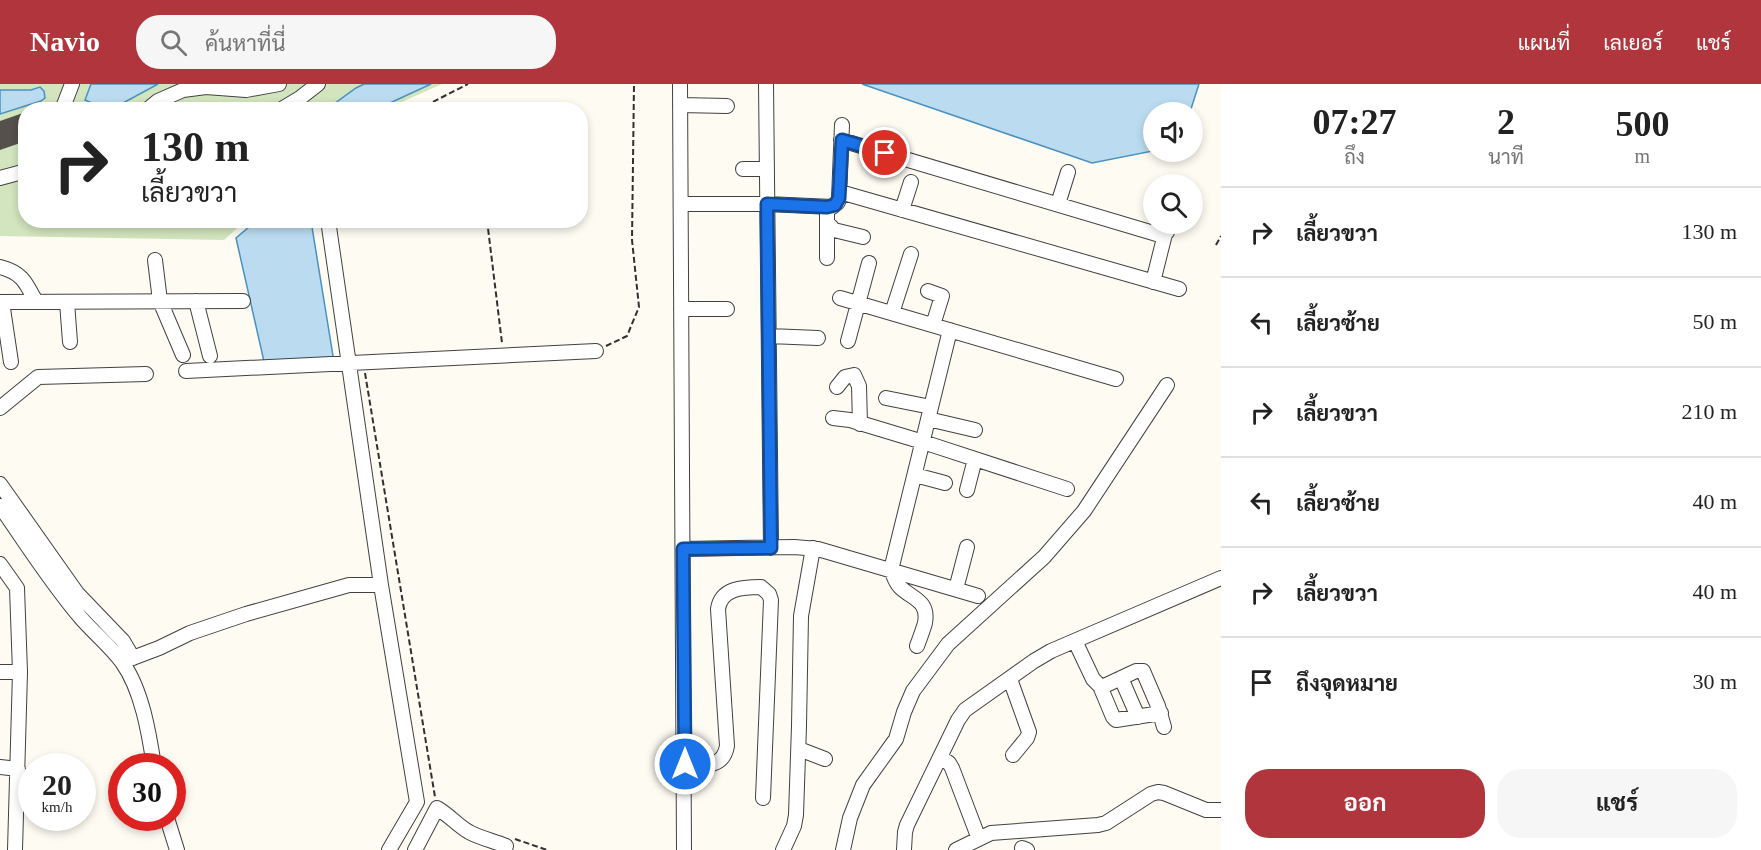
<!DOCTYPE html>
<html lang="th">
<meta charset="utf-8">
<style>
:root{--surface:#fff;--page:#f6f6f6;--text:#222;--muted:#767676;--line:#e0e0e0;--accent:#b0353c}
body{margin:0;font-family:"Times New Roman",Sarabun,serif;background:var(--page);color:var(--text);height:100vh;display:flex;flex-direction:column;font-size:22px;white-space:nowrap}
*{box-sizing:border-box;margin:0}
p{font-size:20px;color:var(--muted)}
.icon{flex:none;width:33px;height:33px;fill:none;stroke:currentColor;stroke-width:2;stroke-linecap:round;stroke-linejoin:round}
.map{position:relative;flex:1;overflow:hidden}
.side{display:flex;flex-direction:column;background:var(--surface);width:540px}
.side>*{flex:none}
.hud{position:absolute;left:18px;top:18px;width:570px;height:126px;border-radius:24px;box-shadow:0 3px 9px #0003;background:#fff;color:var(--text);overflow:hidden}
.controls{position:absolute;left:1143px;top:18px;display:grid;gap:12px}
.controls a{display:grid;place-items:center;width:60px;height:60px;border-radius:50%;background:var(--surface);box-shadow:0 3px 9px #0003;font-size:30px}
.speed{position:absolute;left:18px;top:669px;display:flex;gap:12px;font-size:30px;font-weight:700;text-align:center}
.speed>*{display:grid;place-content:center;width:78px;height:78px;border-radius:50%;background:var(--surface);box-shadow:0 3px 9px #0003;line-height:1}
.speed small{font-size:15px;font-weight:400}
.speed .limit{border:9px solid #d22;background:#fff;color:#111}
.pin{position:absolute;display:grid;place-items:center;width:51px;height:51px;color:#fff;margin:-26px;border:3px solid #fff;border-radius:50%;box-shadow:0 2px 6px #0007}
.me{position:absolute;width:66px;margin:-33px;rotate:0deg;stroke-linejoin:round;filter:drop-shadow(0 0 4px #0008)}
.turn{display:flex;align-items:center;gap:21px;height:126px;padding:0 24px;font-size:27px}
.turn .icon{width:78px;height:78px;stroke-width:2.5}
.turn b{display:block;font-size:42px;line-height:51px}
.eta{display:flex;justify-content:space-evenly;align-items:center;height:102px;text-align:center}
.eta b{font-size:36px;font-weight:700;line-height:42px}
.cta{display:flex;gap:12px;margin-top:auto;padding:12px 24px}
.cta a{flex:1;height:69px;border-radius:24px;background:var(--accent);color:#fff;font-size:24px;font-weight:700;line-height:69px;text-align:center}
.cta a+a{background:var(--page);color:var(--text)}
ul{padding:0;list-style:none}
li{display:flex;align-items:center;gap:18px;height:90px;padding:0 24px;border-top:2px solid var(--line)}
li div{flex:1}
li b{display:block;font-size:22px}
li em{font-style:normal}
header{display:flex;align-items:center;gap:36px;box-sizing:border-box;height:84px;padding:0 30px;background:var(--accent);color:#fff}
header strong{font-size:28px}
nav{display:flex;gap:33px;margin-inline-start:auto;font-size:21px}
.search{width:420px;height:54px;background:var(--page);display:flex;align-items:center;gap:15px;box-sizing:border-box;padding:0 21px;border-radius:24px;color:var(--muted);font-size:22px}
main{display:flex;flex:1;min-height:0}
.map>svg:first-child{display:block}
.green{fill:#d2e5be}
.water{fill:#bbdcf0;stroke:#4a91bf;stroke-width:1.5}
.building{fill:#56504c}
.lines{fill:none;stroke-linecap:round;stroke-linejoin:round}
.minor-casing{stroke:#414141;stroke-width:16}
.path{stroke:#303030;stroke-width:2;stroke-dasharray:6 3;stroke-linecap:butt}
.minor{stroke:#fff;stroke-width:14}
.route-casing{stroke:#114b97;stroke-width:15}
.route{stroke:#1a73e8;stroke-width:10}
</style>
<header>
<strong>Navio</strong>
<div class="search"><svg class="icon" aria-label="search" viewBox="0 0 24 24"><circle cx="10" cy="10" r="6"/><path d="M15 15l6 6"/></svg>ค้นหาที่นี่</div>
<nav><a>แผนที่</a><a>เลเยอร์</a><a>แชร์</a></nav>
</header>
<main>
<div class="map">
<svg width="1221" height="766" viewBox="0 0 1221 766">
<rect width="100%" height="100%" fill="#fdfbf2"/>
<path class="green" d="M0,0H442L386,25L26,26V136L245,137L224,156L0,152Z"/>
<path class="water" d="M91,0H158L112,25L108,26L85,16Z
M364,0H431L377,25H327L356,4Z
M862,0H1199L1190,28H1154L1153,67L1092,79Z
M40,3L44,7L45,14L41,17L0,30V6H31Z
M187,137V143H114V137Z
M256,137H311L334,278L265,282L236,154Z"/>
<path class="building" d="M26,28V57L0,66V37Z"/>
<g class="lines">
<defs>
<path id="minor" d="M680,0L684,766
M766,0L771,464
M680,21L727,22
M62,26L72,0
M147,26L158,17L183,6L206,3L246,6L279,0
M280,26L300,14L318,0
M841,56L1160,151L1165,150L1167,148L1169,140
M743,85H767
M0,94L26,87
M840,108L1179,205
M681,120H767L832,123L838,118L839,114L842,41
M1058,120L1068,88
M827,123V174V138L834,146L863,153
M902,126L911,98
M328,136L381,501L417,718L389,766
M155,176L160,217L183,271
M0,183C23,189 26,199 36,218
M1153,198L1165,150
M928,207L942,212L933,241
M840,214L1116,295
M196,217L210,272
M0,218L243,217
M2,218L11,278
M67,218L70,258
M681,225H727
M892,229L911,170
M769,252L818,254
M848,257L869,179
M186,287L596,267
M837,303L845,293L854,291L859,302L860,340
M886,314L931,323
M0,324L38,293L146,290
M833,334L850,336L923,358L1067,405
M928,335L975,346
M915,391L945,399
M0,400L77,509L123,557L133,574
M967,406L975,375
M0,422C26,459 51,499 81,534C94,549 110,562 122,578C142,606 149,649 154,682
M683,465L794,463L818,465L978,512
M0,480L17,504L20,588L15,766
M956,505L967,463
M1075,557L1093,595L1100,602H1104L1136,587H1143L1158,622L1164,643
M917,562C920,554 923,546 925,539C929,516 912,515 900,503C895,498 894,492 891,486L950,246
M122,578L159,564L190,549L246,530L349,501H381
M0,588H20
M1121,594L1138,633
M1010,595L1029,648L1027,654L1013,671
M1100,602L1113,633L1116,636L1161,629
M799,665L825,675
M940,673L949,679L952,684L979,755
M685,680C703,681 723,685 727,662L718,525C721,504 743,503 761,503L769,510L771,516L763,714
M0,683L18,685
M167,734L177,766
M1022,764L1027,766
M415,766L437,724C449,731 457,741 469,748C480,754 494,757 506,762
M783,766L794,742L796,731L799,642L801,532L813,464
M843,766L850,734L863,701L896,655L904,628L913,607L948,560L1044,473L1084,427L1167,301
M904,766L905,748L907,741L958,636L965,626L1034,577L1051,567L1221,494
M956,766L991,749L1098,741L1106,739L1151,710L1158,708L1164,709L1206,726H1221"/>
</defs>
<use href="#minor" class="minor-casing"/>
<path class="path" d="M417,26L468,0
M487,136L502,259
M1216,161L1221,152
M606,262L627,252L639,223L632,156L634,0
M365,289L435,713
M515,755L547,766"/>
<use href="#minor" class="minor"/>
</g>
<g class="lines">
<defs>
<path id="route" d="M685,680L683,465L771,464L767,120L827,123L835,121L839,114L842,56L885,69"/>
</defs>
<use href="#route" class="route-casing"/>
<use href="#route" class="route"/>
</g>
</svg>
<div class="controls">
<a><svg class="icon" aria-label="sound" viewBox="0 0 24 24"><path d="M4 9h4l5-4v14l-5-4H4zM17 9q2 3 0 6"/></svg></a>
<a><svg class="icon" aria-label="search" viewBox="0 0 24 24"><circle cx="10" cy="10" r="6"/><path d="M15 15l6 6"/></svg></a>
</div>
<div class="speed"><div>20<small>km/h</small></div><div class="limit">30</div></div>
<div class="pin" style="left:885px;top:69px;background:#d93025"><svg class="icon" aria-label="arrive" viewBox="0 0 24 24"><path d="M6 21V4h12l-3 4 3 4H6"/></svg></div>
<svg class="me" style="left:685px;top:680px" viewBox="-20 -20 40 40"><circle r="17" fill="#1a73e8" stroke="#fff" stroke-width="3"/><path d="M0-11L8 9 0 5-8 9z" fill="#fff"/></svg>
<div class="hud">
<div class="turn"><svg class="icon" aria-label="right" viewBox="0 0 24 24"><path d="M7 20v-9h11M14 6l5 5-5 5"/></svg><div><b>130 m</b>เลี้ยวขวา</div></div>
</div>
</div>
<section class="side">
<div class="eta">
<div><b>07:27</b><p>ถึง</p></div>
<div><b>2</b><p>นาที</p></div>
<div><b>500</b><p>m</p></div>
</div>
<ul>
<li><svg class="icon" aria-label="right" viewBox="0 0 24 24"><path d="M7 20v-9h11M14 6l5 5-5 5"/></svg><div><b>เลี้ยวขวา</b></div><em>130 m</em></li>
<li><svg class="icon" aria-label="left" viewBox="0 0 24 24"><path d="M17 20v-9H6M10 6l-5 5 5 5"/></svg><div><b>เลี้ยวซ้าย</b></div><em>50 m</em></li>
<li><svg class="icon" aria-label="right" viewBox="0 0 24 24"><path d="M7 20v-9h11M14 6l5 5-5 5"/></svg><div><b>เลี้ยวขวา</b></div><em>210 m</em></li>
<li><svg class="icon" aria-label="left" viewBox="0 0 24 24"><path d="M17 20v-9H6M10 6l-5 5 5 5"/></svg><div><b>เลี้ยวซ้าย</b></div><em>40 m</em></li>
<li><svg class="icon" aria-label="right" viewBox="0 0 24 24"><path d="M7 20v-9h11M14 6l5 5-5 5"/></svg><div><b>เลี้ยวขวา</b></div><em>40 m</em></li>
<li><svg class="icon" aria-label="arrive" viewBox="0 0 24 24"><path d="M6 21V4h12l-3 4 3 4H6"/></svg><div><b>ถึงจุดหมาย</b></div><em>30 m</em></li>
</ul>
<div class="cta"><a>ออก</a><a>แชร์</a></div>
</section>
</main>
